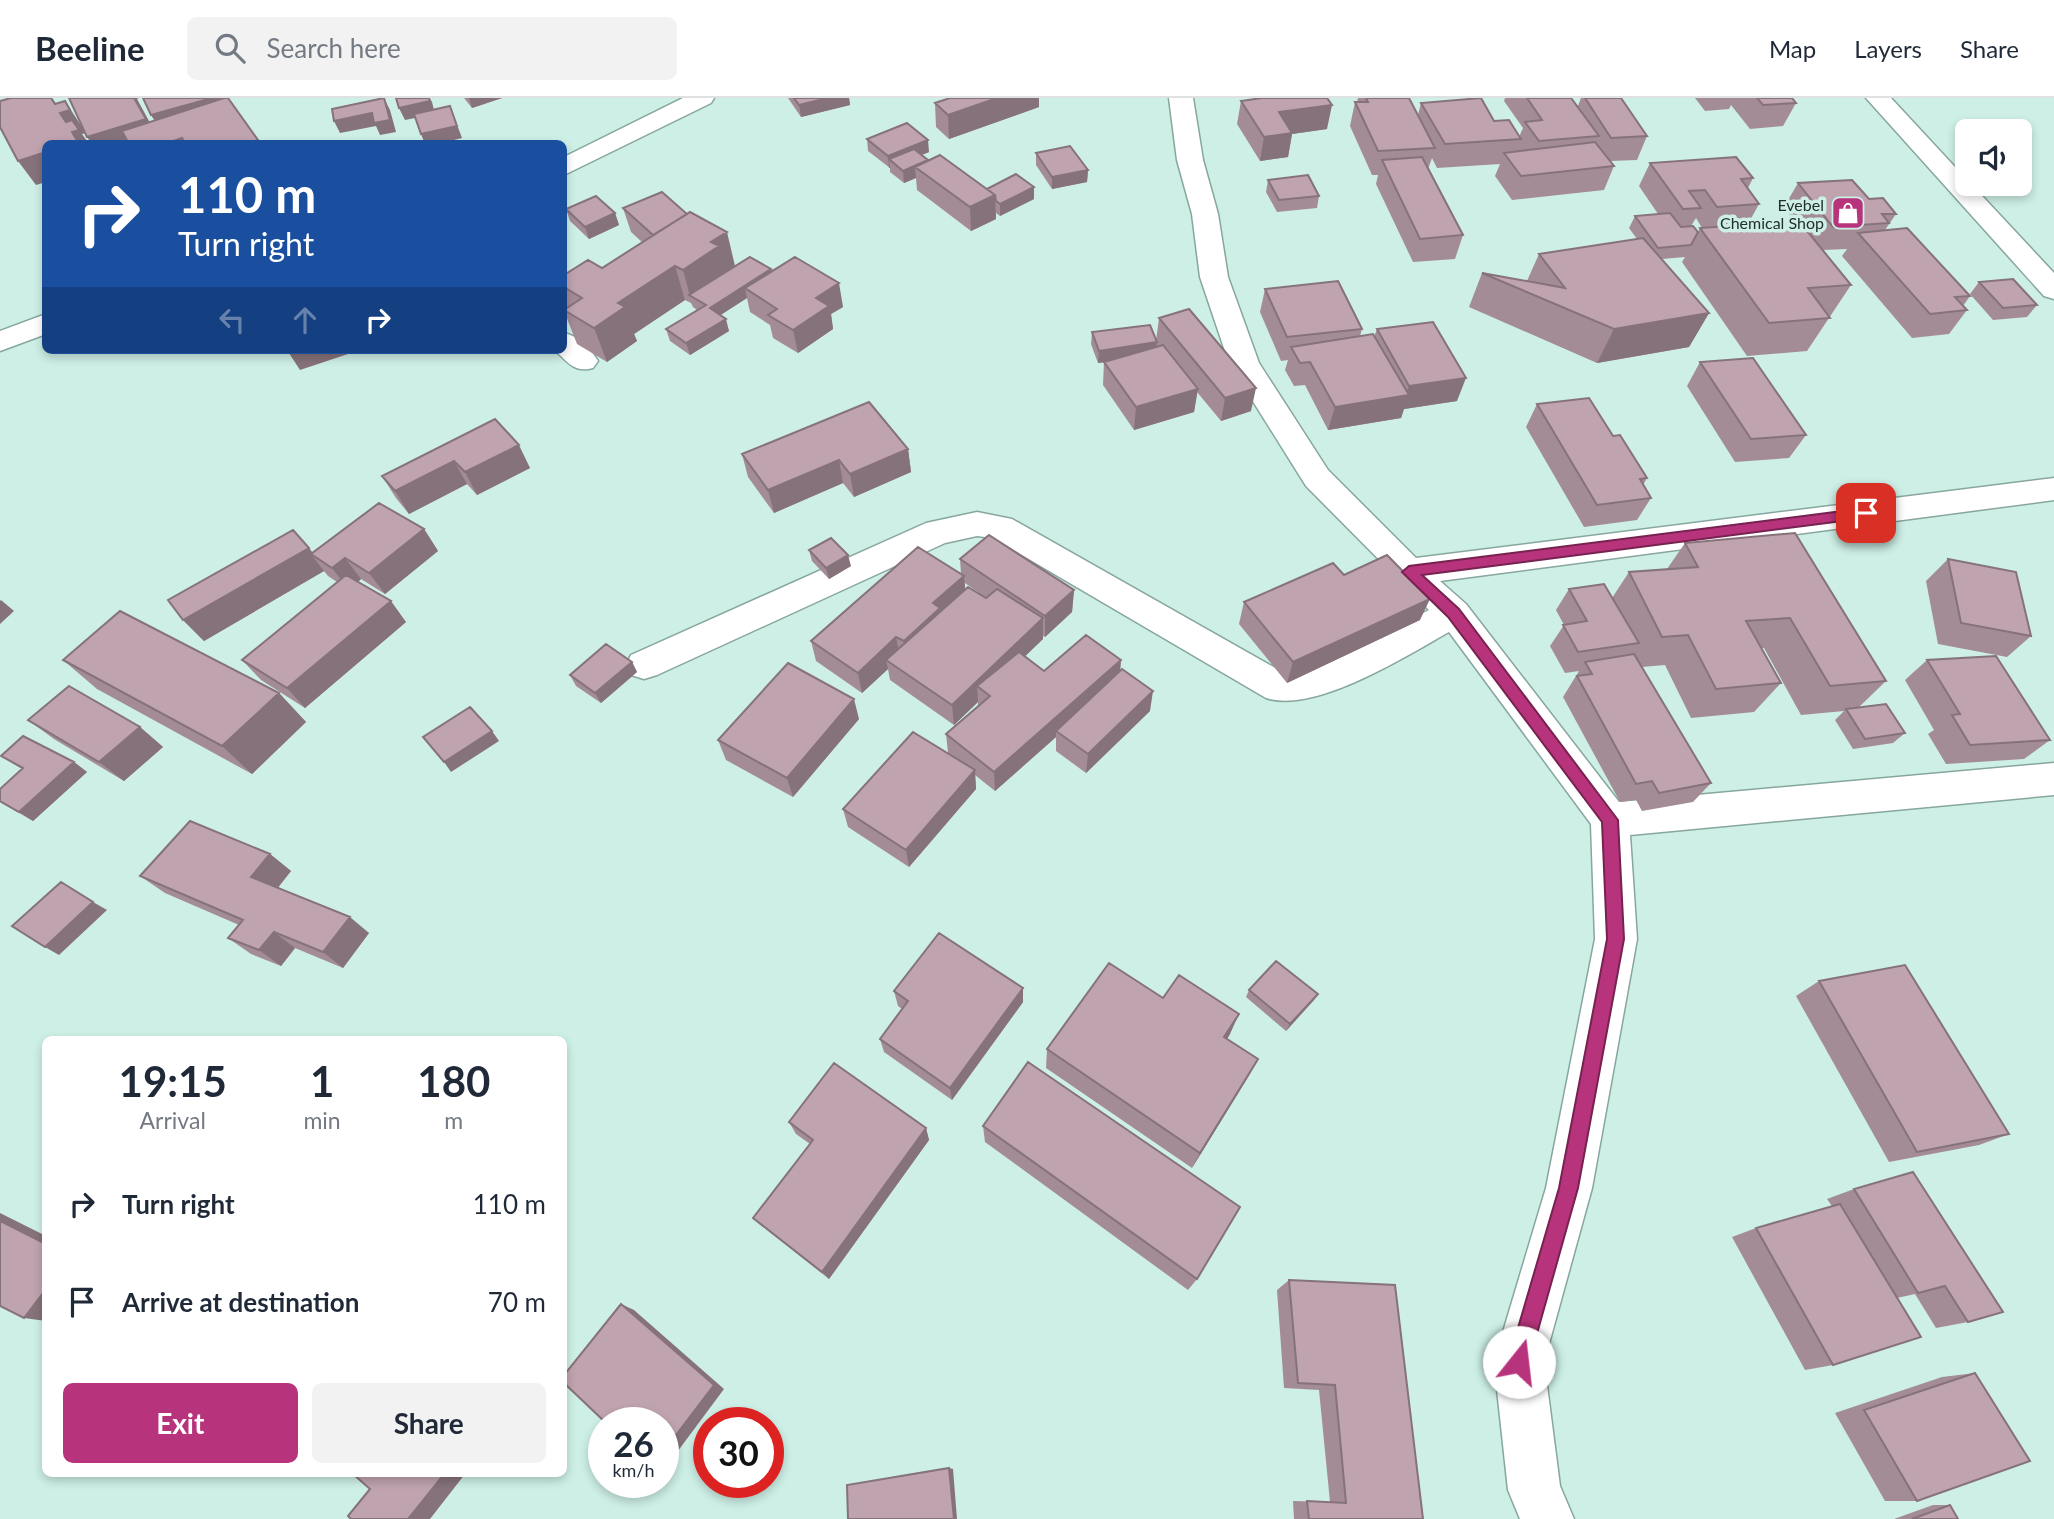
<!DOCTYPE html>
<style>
:root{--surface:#fff;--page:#f2f2f3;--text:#1f2937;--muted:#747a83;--line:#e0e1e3;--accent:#b7347c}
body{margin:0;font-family:Lato,sans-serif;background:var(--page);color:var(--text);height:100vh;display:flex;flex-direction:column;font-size:26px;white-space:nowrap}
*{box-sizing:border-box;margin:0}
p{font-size:23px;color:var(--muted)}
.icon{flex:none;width:38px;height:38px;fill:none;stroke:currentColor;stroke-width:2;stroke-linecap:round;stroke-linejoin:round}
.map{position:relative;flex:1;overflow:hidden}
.details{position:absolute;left:42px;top:938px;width:525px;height:441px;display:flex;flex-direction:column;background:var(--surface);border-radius:10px;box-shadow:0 4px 10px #0003}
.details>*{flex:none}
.banner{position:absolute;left:42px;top:42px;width:525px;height:214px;border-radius:10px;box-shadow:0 4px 10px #0003;background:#1a4fa0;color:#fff;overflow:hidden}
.controls{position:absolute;left:1955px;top:21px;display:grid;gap:14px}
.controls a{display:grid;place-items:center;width:77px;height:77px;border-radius:10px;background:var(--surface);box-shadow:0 4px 10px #0003;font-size:35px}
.speed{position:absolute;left:588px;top:1309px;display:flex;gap:14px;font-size:35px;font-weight:700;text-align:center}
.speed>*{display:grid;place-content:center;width:91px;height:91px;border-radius:50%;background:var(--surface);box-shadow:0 4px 10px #0003;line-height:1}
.speed small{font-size:18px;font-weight:400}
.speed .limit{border:10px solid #d22;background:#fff;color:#111}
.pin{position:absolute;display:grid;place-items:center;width:60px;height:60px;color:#fff;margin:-30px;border-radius:14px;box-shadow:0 4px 10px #0006}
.me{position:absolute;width:77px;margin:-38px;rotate:16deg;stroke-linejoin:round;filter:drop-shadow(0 0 5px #0008)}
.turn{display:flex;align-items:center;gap:24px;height:147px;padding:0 21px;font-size:32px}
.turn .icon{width:91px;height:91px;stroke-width:2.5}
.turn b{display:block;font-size:49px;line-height:60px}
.lanes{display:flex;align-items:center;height:66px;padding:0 21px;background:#0003;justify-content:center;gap:35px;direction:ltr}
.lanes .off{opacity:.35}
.eta{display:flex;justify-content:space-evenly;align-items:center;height:119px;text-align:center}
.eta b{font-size:42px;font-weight:700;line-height:49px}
.button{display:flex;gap:14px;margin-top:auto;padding:14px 21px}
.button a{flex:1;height:80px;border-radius:10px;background:var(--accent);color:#fff;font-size:28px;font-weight:700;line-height:80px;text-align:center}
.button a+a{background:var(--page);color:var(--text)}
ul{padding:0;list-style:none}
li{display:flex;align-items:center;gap:21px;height:98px;padding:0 21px}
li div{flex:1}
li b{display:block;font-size:26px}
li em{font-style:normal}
header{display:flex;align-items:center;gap:42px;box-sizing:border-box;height:98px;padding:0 35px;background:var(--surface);border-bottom:2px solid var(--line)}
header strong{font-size:33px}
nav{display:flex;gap:38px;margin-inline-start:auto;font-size:24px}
.search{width:490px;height:63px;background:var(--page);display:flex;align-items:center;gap:18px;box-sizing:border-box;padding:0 24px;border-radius:10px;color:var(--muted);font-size:26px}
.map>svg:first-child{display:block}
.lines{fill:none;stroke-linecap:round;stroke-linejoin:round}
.minor-casing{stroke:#87a69e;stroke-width:3}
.major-casing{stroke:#87a69e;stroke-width:3}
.minor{fill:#fff;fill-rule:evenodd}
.major{fill:#fff;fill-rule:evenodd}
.wall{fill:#a48c96;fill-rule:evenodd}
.shaded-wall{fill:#86727a}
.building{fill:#bfa3af;stroke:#86727a;stroke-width:2}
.route{fill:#b7347c;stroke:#772251;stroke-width:2}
.labels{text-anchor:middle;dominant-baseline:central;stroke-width:7;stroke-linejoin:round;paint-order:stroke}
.far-poi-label{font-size:16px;fill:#232f2c;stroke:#cdefe6;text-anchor:end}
</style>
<header>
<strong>Beeline</strong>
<div class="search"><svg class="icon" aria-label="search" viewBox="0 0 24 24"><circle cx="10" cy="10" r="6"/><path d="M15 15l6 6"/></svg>Search here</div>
<nav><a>Map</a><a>Layers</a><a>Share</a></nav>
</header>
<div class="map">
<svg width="2054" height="1421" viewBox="0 0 2054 1421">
<rect width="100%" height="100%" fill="#cdefe6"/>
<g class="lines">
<defs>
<path id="minor" d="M683,0H714L711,5L564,77V59Z
M1169,0H1193L1203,62L1218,116L1228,179L1259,265L1328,372L1416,460L2054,380V402L1440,483L1466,506L1619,704L2054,665V697L1630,737L1637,841L1592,1090L1544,1264L1560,1388L1574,1421H1520L1508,1392L1494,1264L1546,1090L1595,841L1591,726L1449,534C1406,558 1315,616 1266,600L993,440L977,438L945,445L657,577L644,581L631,577L626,567L631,557L926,425L977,414L1012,421L1284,575L1330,563L1429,512L1306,388L1229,265L1200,179L1192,116L1177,62Z
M46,216V236L0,253V233Z
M564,235C578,238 590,250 598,263L593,270C575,275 568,265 555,252H564Z"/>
<path id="major" d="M1866,0H1891L1967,82V86H1971L2054,175V201L2044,198Z"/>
</defs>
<use href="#minor" class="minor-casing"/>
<use href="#major" class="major-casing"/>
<use href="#minor" class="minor"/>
<use href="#major" class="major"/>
</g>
<path class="wall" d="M464,0H502L472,10Z
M788,0H849L850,7L801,19Z
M1358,0H1409L1418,17L1421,5L1494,23L1519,39L1523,30L1504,3L1505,0H1571L1578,8L1581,0H1621L1647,38L1637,62L1610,63L1614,68L1604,92L1512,102L1495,78L1500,66L1437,70L1432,60L1428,71L1463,137L1455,161L1413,164L1376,86L1378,77H1372L1350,28L1355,4H1357Z
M1695,0H1792L1796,5L1783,28L1750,31L1731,7L1729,11L1705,13Z
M1241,3L1327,31L1292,36L1288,59L1260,63L1237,26Z
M935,5L1039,9L949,41L936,29Z
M867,41L929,54L922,57L928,62L987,91L1034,89V101L1000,118L996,115V121L971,133L917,92L916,80L904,85L890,74V70L868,53Z
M1036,55L1088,72L1087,84L1052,91L1036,67Z
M1650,65L1753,80L1748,90L1759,106L1748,126L1794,123L1784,109L1798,85L1869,101L1896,116L1885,132L1970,198L1963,208L1967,212L1949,236L1912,240L1842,158L1847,151L1823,152L1851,187L1807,253L1747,258L1682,164L1685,159L1662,161L1709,215L1689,249L1597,265L1469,209L1482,175L1527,183L1539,156L1637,141L1629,130L1635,118L1658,116L1639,88ZM1696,120L1702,130H1700L1698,134L1691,128Z
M1268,82L1319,98L1317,110L1277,114L1266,94Z
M623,110L735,168L726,174L771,171V173L843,209L831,216L833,231L798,255L773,240L770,227L750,214L747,200L720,217L729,233L690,257L670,243L666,231L697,212L693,209L691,205L685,202L634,236L637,243L607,264L577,246L564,213V164L567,175L602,170L642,144L631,134Z
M566,111L615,115L619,127L589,141L570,123Z
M1979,184L2037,207L2027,219L1993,222L1970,196Z
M1265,191L1362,231L1360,238L1374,239L1377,231L1457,303L1404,311L1401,320L1328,332L1305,287L1294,288L1285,272L1288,262L1281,263L1260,214Z
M1159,220L1251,313L1221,323L1197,294L1194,314L1134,332L1103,287L1104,264H1106L1098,265L1091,246L1092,234L1156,243Z
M1700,264L1806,337L1789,360L1735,364L1687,288Z
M1537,306L1647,380L1643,387L1651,400L1637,422L1584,429L1526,329Z
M495,321L530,370L477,397L467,386L409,416L396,400L382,378Z
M908,351L911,374L854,399L843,385L774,415L748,379L742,356Z
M424,431L438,453L385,496L361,481L358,484L406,524L305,610L261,582L242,562L337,484L328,478L324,473L204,543L183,522L313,455Z
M1685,445L1886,583L1858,610L1905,635L1893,645L1853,651L1835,622L1844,613L1801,617L1764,550H1762L1781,585L1754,614L1691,620L1665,567L1642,569L1711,685L1693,704L1642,713L1636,702L1620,704L1563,599L1579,573L1565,575L1550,548L1564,527L1556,512L1569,491L1612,500L1629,474L1667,471Z
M809,452L851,468L829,481L812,463Z
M960,461L1074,492L1072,514L1045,539L1043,538V541L1025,558L1044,573L1121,562L1120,573L1150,613L1086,675L1056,653V639L995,693L975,677L976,691L909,769L848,729L843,711L948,655L946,636L978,608V604L954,627L890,582L888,571L862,595L816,563L811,543L961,476ZM965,485L986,500L965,491Z
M1948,461L2031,538L2007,559L1938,546L1926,483Z
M1344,477L1420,522L1287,585L1239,526L1244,504Z
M63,562L279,595L306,624L252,676L97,591Z
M1927,562L2050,642L2024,661L1946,666L1928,636L1934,632L1905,582Z
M632,564L637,574L601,605L576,588L570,577Z
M859,621L793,699L726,662L718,642Z
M28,622L140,629L163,649L124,683L54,641Z
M1,658L74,664L87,674L33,723L0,704V691L22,671Z
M270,756L291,773L278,789L369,835L343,870L295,850L281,868L251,856L228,840L239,827L165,795L140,778Z
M1819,883L2009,1036L1979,1047L1889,1064L1796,898Z
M1249,892L1318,896L1313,903L1286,933L1246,899Z
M894,893L1023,904L952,1002L884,954L880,941L902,911L898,908Z
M1163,900L1230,936L1227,941L1258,961L1248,979L1192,1070L1046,970L1047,951Z
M789,1024L926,1030L929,1042L829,1181L762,1128L753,1120L810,1046L796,1036Z
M983,1028L1197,1181L1188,1192L985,1044Z
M1913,1074L1968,1224L1936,1230L1915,1196L1897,1200L1833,1267L1805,1272L1732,1139L1756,1130L1832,1108L1827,1101L1854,1091Z
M1289,1182L1423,1421H1294L1293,1403L1330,1404L1319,1292L1284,1290L1277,1192Z
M1975,1275L1917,1403H1885L1835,1315L1942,1279Z
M1933,1407H1950L1958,1421H1894Z"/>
<path class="shaded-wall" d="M51,0H52L62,14L65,3L86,35L82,36L89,46H73Z
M75,0H139L137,1L161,45L92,46L87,39Z
M212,0H220L232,22L166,41L151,17Z
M384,0L390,12L396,34L380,37L376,28L340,35L334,23Z
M429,0L432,4L435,16L405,22L399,10Z
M469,0H502L472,10Z
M828,0H849L850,7L801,19L799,7Z
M973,0H1039V9L949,41L948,17Z
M1332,7L1327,31L1292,36L1288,59L1260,63L1264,39L1279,14Z
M450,8L462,40L438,46H425L421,36Z
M182,40L186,46H165Z
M258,42L260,46H246Z
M928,42L929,54L896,67L889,61L890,70H889L888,58Z
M46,54V84L36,87L18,63Z
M928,62L915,69L916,80L904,85L903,73Z
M1088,72L1087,84L1052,91V79Z
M1034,89V101L1000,118V106Z
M995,97L996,121L971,133L970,109Z
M615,115L619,127L589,141L585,129Z
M727,134L735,168L690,198L683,172L711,144Z
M564,164L568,177L564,179Z
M675,168L685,202L634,236L637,243L607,264L594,230L618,205Z
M771,171L773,183L745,190L747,200L713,222L710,210Z
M839,185L843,209L831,216L833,231L798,255L793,232L816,200Z
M1709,215L1689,249L1597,265L1614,231Z
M726,221L729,233L690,257L686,245Z
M1157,244L1156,256L1098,265L1099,253Z
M287,252H360L300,272Z
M1466,280L1457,303L1404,311L1401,320L1328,332L1335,309L1405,298L1409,288Z
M1256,290L1251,313L1221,323L1225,300Z
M1198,291L1194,314L1134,332L1136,309Z
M519,347L530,370L477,397L465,374Z
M908,351L911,374L854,399L850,376Z
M839,362L843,385L774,415L768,392Z
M454,363L467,386L409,416L395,393Z
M424,431L438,453L385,496L369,475Z
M309,450L317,460L311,456L324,473L204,543L183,522Z
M848,457L851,468L829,481L826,470Z
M345,460L361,481L349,492L332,470Z
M964,478L966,499L907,564L904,543L933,505Z
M1074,492L1072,514L1045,539V518Z
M1430,501L1420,522L1287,585L1293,564Z
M1,502L14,513L0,526V503Z
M391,503L406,524L305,610L287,590Z
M1043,520V541L986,596L977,588L978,604L954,627L952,607Z
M896,539L900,560L886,562L888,571L862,595L858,575Z
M1121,562L1119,583L1056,633V639L995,693L994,674Z
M632,564L637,574L601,605L595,595Z
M1153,593L1150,613L1086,675L1088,656Z
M279,595L306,624L252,676L222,648Z
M854,601L859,621L793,699L787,680Z
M140,629L163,649L124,683L99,664Z
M492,633L499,643L451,674L444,664Z
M74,664L87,674L33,723L19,714Z
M975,672L976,691L909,769L906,752Z
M270,756L291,773L273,796L251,779Z
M93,804L107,812L59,857L45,849Z
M350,819L369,835L343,870L323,854Z
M274,834L295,850L281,868L259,852Z
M1023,890V904L952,1002L950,990Z
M1318,896L1313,903L1286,933L1290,926Z
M1239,916L1230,936L1216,958L1224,939Z
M1258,961L1248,979L1192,1070L1200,1055Z
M926,1030L929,1042L829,1181L822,1174Z
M0,1115L46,1138V1146L0,1123Z
M46,1191V1223L24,1220Z
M621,1206L634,1212L724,1291L666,1369H663V1354Z
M949,1370L953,1371L957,1421H954Z
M444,1376H465L430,1421H408Z"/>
<path class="building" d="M11,0H51L55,6L65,3L70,12L60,15L66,24L72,22L79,32L72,34L78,44L73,46H46V54L18,63L0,29V3Z
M69,0H134L146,21L87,39Z
M143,0H212L151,17Z
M224,0H228L258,42L246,46H186L182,40L165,46H129L122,33Z
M384,0L390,22L374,25L372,15L334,23L332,11Z
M396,0H429L430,3L399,10Z
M794,0H828L799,7Z
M950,0H997L948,17L935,5Z
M1262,0H1327L1332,7L1279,14L1292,35L1264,39L1241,3Z
M1366,0H1409L1435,50L1378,53L1355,4H1368Z
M1481,0L1494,23L1509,22L1521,41L1445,46L1421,5Z
M1527,0H1571L1599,38L1539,43L1525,24L1542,22Z
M1585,0H1621L1647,38L1611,40Z
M1757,0H1792L1796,5L1763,7Z
M450,8L457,28L421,36L414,16Z
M907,25L928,42L888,58L867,41Z
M1595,44L1614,68L1521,78L1504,55Z
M1070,48L1088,72L1052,79L1036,55Z
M914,51L928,62L903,73L889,61Z
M940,57L995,97L970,109L915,69Z
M1422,59L1463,137L1420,141L1382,62Z
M1736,59L1753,80L1741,81L1759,106L1717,109L1705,92L1689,93L1701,110L1683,111L1650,65Z
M1016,76L1034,89L1000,106L996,103L995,97L987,91Z
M1308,77L1319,98L1279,102L1268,82Z
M1852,82L1869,101L1883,100L1896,116H1882L1889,125L1833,129L1798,85Z
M662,94L687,116L653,137L623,110Z
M596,98L615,115L585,129L566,111Z
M690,114L727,134L711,144L719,148L683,172L675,168L618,205L625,209L594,230L564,212L582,200L564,189V177L588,162L602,170Z
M1670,115L1681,129L1693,128L1698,134L1691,147L1658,150L1635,118Z
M1799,123L1851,187L1808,190L1830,220L1769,225L1700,130Z
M1907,130L1970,198L1955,199L1967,212L1930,216L1858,135Z
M1643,140L1709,215L1614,231L1482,175L1565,190L1539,156Z
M750,159L771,171L710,210L726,221L686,245L666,231L706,207L689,197Z
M795,159L839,185L816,200L829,208L793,232L768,217L777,211L745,190Z
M2013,181L2037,207L2003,210L1979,184Z
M1338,183L1362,231L1287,239L1265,191Z
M1189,211L1256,290L1225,300L1159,220Z
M1433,224L1466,280L1409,288L1377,231Z
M1150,227L1157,244L1099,253L1092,234Z
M1373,236L1409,297L1335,309L1310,264L1300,265L1291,249Z
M1163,247L1198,291L1136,309L1104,264Z
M1753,260L1806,337L1751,341L1700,264Z
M1589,300L1613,338L1620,337L1647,380L1640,381L1651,400L1597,407L1537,306Z
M869,304L908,351L850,376L839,362L768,392L742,356Z
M495,321L519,347L465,374L454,363L395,393L382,378Z
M379,405L424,431L369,475L345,460L332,470L311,456Z
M293,432L309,450L183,522L168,502Z
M1795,435L1886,583L1830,588L1790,520L1746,523L1781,585L1716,591L1688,537L1662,539L1629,474L1698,469L1685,445Z
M989,437L1074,492L1045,518L960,461Z
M831,440L848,457L826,470L809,452Z
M918,449L964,478L933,505L940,510L904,543L896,539L858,575L811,543Z
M1387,457L1430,501L1293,564L1244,504L1333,465L1344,477Z
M1948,461L2016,474L2031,538L1961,525Z
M346,477L391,503L287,590L242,562Z
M1604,486L1639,545L1578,554L1563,527L1587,523L1569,491Z
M968,489L986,500L997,491L1043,520L952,607L886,562Z
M120,513L279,595L222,648L63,562Z
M1086,537L1121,562L994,674L946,636L990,598L977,588L1019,554L1044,573Z
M606,546L632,564L595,595L570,577Z
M1634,556L1711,685L1659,695L1652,683L1636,686L1577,578L1592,576L1585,564Z
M1996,558L2050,642L1970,647L1952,617L1960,616L1927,562Z
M788,565L854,601L787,680L718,642Z
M1122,571L1153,593L1088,656L1056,633Z
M69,588L140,629L99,664L28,622Z
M1886,606L1905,635L1865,641L1846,611Z
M470,609L492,633L444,664L423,639Z
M913,634L975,672L906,752L843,711Z
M23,638L74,664L19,714L0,703V691L23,670L1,658Z
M190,723L270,756L251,779L350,819L323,854L274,834L259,852L228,840L243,822L140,778Z
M61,784L93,804L45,849L12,828Z
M939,835L1023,890L950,990L880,941L908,903L894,893Z
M1276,863L1318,896L1290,926L1249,892Z
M1109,865L1163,900L1179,877L1239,916L1224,939L1258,961L1200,1055L1047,951Z
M1905,867L2009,1036L1917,1054L1819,883Z
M1028,964L1240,1109L1197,1181L983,1028Z
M834,965L926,1030L822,1174L753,1120L813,1042L789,1024Z
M1913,1074L2003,1214L1968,1224L1945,1188L1918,1195L1854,1091Z
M1840,1106L1921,1239L1833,1267L1756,1130Z
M0,1123L46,1146V1191L24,1220L0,1208Z
M1289,1182L1395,1187L1423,1421H1309L1307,1403L1346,1405L1335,1287L1298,1285Z
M621,1206L714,1287L663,1354V1325H606L564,1285V1277Z
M1975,1275L2030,1363L1917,1403L1864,1312Z
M949,1370L954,1421H848L847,1387Z
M353,1376H444L408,1421H351L348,1418L370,1391Z
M1950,1407L1958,1421H1912Z"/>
<path class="route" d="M1866,410L1873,415L1866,420L1422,477L1459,511L1618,722L1624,841L1578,1090L1529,1264L1526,1271L1519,1274L1511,1271L1508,1264L1559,1090L1607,841L1602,724L1448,519L1402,474L1409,468Z"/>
<defs>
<symbol id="shop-square" viewBox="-11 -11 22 22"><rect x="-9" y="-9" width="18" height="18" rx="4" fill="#b7347c" stroke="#cdefe6"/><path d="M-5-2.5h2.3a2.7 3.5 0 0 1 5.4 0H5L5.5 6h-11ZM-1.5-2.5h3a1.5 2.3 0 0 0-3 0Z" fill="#fff"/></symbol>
</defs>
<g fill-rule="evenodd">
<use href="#shop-square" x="1829" y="96" width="38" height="38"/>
</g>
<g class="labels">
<g class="far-poi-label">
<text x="1824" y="106">Evebel<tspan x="1824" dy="18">Chemical Shop</tspan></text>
</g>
</g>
</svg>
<div class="controls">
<a><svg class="icon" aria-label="sound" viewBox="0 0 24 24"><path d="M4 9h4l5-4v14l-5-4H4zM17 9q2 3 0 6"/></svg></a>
</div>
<div class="speed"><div>26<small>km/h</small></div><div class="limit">30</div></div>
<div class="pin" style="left:1866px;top:415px;background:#d93025"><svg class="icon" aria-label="arrive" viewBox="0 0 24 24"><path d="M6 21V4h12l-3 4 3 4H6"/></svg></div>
<svg class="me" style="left:1519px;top:1264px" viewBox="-20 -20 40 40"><circle r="19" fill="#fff"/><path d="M0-13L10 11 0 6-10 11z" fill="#b7347c"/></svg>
<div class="banner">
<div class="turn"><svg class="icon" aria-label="right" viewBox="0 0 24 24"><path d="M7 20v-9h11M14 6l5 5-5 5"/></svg><div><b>110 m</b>Turn right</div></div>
<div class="lanes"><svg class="icon off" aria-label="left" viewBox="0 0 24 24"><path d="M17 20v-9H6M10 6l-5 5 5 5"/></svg><svg class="icon off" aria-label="ahead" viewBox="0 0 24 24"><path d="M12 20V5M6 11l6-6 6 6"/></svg><svg class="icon" aria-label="right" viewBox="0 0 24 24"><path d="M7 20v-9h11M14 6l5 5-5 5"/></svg></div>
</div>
<section class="details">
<div class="eta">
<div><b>19:15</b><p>Arrival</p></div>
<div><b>1</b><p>min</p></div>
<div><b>180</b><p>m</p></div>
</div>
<ul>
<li><svg class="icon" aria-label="right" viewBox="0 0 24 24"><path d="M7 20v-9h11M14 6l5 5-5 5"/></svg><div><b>Turn right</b></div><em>110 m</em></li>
<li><svg class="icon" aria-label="arrive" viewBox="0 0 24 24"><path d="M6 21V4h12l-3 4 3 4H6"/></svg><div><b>Arrive at destination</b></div><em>70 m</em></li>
</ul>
<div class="button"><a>Exit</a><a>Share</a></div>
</section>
</div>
